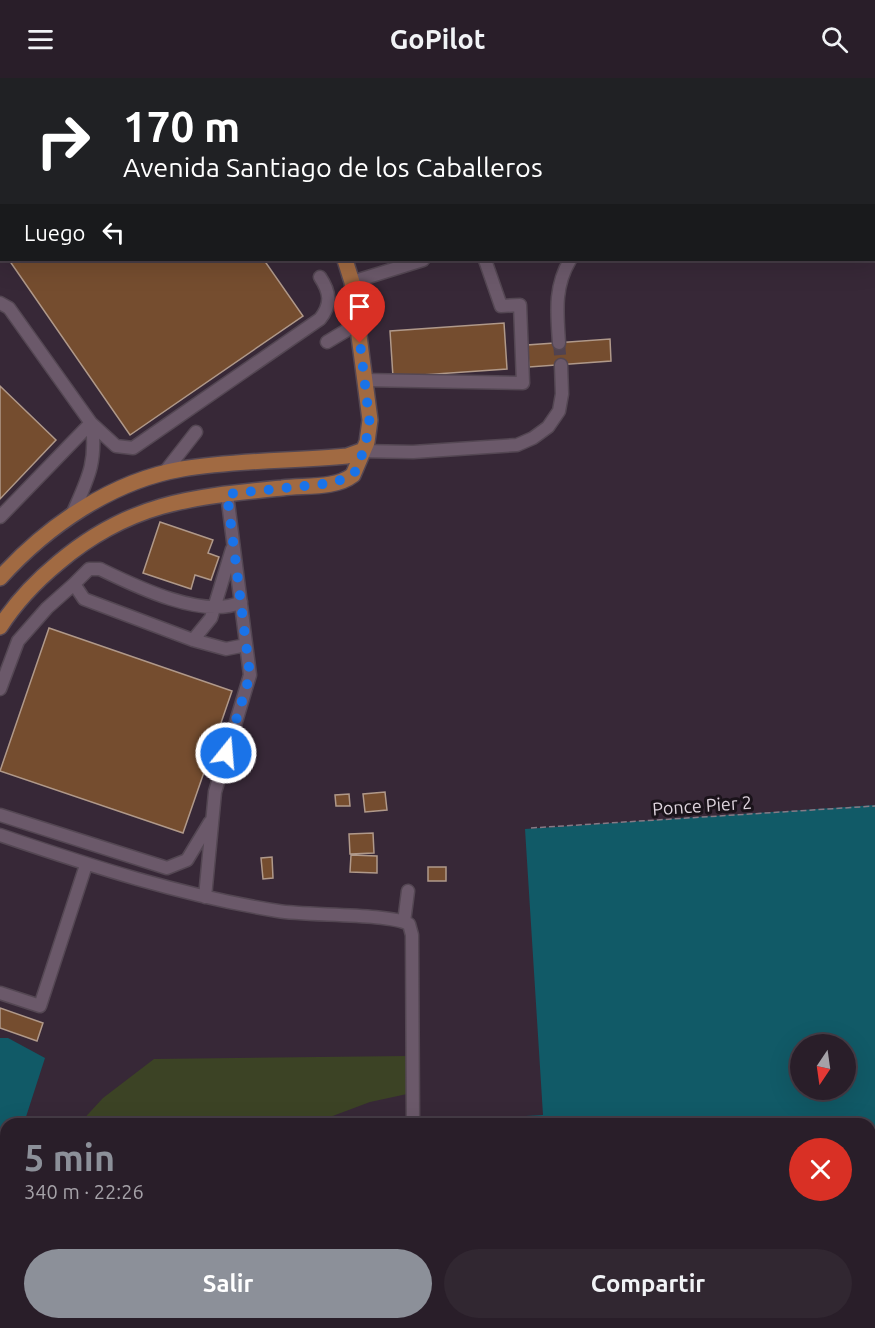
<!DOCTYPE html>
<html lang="es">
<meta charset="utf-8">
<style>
:root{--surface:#291e29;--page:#312731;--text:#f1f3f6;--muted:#a5a2a8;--line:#453c46;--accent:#8c9099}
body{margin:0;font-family:Ubuntu,sans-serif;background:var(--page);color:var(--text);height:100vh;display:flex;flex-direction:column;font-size:22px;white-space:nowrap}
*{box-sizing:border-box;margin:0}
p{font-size:20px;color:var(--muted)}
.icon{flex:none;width:33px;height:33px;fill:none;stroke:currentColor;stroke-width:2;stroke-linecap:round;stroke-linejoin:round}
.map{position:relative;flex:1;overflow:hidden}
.sheet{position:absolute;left:0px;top:1040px;width:876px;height:212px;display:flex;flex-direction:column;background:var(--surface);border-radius:18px 18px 0 0;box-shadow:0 6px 24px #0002,0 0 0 2px var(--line)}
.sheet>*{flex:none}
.banner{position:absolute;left:0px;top:0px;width:876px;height:183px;box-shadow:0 6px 24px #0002,0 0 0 2px var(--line);background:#202124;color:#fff;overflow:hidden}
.needle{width:39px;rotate:193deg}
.buttons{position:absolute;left:790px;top:956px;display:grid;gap:12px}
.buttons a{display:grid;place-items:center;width:66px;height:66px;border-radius:50%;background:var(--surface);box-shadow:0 6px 24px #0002,0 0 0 2px var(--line);font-size:30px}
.pin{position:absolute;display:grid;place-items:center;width:51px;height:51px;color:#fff;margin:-62px -26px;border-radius:50% 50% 50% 0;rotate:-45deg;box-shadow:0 0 6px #0007}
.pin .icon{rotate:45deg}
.me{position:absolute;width:66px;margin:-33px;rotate:17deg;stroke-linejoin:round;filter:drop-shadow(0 0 4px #0008)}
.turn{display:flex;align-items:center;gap:21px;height:126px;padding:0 24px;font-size:27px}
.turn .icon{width:78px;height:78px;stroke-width:2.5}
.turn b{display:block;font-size:42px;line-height:51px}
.then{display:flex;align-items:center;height:57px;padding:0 24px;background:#0003;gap:12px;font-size:22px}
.round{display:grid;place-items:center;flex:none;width:63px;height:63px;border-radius:32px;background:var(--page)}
.headline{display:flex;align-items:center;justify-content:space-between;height:102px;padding:0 24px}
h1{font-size:36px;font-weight:600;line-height:45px;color:var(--accent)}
.primary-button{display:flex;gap:12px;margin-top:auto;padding:12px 24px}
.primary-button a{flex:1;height:69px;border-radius:36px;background:var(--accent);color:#fff;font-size:24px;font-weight:600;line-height:69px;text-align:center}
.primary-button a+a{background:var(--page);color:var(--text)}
header{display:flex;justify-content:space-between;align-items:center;height:78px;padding:0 24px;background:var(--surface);font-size:27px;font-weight:600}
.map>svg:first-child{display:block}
.green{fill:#3c4325}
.water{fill:#115a67;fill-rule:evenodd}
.building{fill:#754d2f;stroke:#b0998a;stroke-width:1.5}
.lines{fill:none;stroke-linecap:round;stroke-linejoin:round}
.minor-tunnel{stroke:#504250;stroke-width:12;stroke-dasharray:12 6;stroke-linecap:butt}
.minor-casing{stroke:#544753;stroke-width:15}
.major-casing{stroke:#544753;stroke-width:18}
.path{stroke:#867985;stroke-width:1.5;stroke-dasharray:6 3;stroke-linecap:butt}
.minor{stroke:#6b596a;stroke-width:12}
.major{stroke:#a16a42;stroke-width:15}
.route{stroke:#1a73e8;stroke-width:10;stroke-dasharray:0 18}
.labels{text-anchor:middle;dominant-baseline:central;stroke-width:6;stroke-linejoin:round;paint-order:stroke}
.street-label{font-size:18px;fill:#ded4dd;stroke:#1a131a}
</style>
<header><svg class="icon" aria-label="menu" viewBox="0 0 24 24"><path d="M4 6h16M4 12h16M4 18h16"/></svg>GoPilot<svg class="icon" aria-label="search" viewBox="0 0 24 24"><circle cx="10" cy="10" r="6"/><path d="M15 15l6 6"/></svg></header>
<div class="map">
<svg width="875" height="1250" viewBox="0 0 875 1250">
<rect width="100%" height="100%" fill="#372837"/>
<path class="green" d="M407,978V1016L370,1024L314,1045L79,1046L103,1020L154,981Z
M6,1155V1245H95L88,1250H0V1173Z"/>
<path class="water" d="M875,727V1250H681L680,1245H870V1046L495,1045L493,1040L543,1037L525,751ZM801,966H846V1011H801Z
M0,960H8L45,980L24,1045L6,1046V1101L0,1120Z"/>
<path class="building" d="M9,182H264L303,238L130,357Z
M504,245L507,291L393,299L390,253Z
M610,261L611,283L529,289L527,267Z
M0,308L56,362L0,421Z
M160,444L213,462L208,475L219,479L211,502L195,497L191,511L143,495Z
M49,550L232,613L183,755L0,693Z
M385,714L387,732L365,734L363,716Z
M349,716L350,728H336L335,717Z
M373,755L374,775L350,776L349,756Z
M351,777L377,778V795L350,794Z
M272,779L273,800L263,801L261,780Z
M428,789H446V803H428Z
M0,930L43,945L37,963L0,950Z"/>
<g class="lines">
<path class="minor-tunnel" d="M559,265L561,287"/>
<defs>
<path id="minor" d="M547,0V2
M171,2L173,0
M238,2L240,0
M0,118L2,117
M874,134H875
M874,169H875
M352,204L423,182
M0,225L9,230L91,345L116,368L133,370L320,241C332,226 330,214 320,199
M327,264L357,246
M559,265C557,234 554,209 570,182
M365,302L523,305L520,227L501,228L485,182
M361,373L413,374L517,367L533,360L548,349L559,333L562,316L561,287
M164,395L196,354
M0,439L91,345
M71,439C87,402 97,387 92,346
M74,506L89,491H100C135,508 204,542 241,524
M193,562L211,540L232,471
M0,611L18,563L47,530L74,506L84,521L193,562L226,571L246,567
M0,737L167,790L187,782L210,744
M0,757C91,788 183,818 278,833C306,838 389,835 409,846L412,857L413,1046
M205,819L215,714L250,597L227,416
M404,844L408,813
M0,915L40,928L86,787
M412,1250V1245"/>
<path id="major" d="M277,0L278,2
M0,500C47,448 112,403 182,391C236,382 292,383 347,378L361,373
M0,549C16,524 35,504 58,485C130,424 192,419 282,410C304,407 335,411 353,397L367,364L370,342L352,204L345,182"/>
</defs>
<use href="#minor" class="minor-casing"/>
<use href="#major" class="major-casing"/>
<path class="path" d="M814,0V2
M874,55L875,54
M531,750L875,728
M215,1245L216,1250"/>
<use href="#minor" class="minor"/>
<use href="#major" class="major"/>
</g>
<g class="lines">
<path class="route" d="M226,675L250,597L227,416L333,405L353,397L359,387L370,348L360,265"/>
</g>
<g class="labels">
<g class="street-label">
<text transform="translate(702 727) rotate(-4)">Ponce Pier 2</text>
</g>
</g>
</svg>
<div class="buttons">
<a><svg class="needle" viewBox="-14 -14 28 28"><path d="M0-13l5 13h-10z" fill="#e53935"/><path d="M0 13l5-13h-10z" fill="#a5a2a8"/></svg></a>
</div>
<div class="pin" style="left:360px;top:265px;background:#d93025"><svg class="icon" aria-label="arrive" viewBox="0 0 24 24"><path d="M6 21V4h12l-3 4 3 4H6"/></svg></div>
<svg class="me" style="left:226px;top:675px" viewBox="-20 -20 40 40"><circle r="17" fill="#1a73e8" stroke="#fff" stroke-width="3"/><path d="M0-11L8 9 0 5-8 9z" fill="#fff"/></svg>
<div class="banner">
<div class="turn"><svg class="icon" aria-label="right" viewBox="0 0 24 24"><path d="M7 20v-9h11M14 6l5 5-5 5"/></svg><div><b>170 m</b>Avenida Santiago de los Caballeros</div></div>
<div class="then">Luego<svg class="icon" aria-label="left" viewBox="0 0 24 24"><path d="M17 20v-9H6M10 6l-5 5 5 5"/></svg></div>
</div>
<section class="sheet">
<div class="headline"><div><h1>5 min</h1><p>340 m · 22:26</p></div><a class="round" style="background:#d93025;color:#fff"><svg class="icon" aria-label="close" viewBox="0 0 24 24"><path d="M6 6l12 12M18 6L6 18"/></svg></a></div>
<div class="primary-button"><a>Salir</a><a>Compartir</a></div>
</section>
</div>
